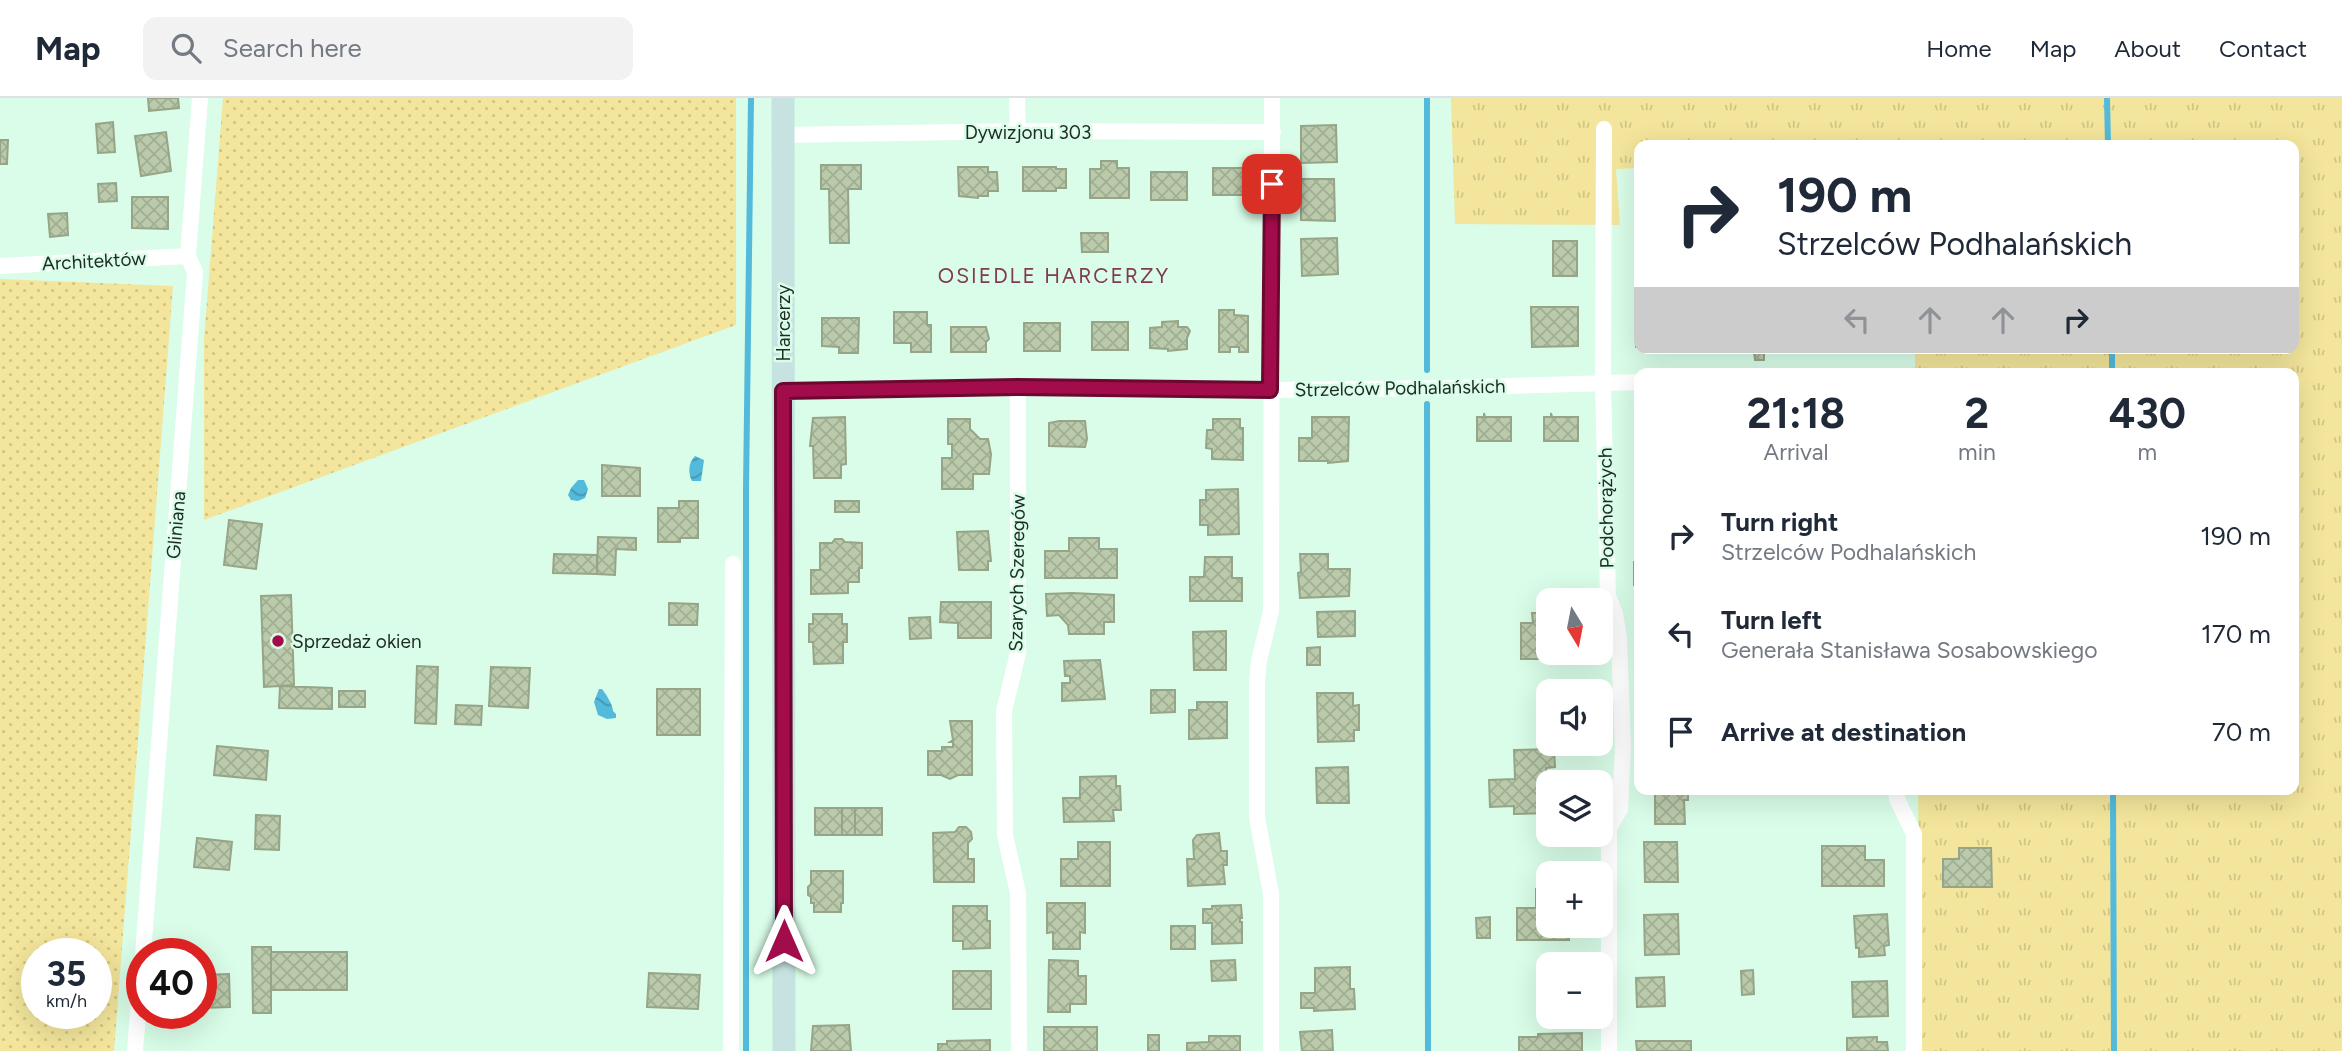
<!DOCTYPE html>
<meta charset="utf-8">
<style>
:root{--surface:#fff;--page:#f2f2f3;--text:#1f2937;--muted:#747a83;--line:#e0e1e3}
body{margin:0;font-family:Figtree,sans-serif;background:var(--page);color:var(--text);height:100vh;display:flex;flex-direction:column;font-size:26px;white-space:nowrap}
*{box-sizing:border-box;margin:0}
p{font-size:23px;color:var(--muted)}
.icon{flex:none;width:38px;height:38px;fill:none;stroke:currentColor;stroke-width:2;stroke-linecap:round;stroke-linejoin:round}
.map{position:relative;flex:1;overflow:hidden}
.side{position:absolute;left:1634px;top:270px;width:665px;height:427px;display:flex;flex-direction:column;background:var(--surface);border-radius:14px;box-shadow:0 7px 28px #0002}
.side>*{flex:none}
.banner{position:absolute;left:1634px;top:42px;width:665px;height:214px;border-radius:14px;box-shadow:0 7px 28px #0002;background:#fff;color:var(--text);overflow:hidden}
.needle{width:46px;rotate:170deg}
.buttons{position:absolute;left:1536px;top:490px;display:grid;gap:14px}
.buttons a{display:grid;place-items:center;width:77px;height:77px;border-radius:14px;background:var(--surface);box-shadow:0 7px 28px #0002;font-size:35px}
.speed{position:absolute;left:21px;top:840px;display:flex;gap:14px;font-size:35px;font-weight:700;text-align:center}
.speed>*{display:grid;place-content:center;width:91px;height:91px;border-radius:50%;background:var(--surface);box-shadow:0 7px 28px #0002;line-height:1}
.speed small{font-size:18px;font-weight:400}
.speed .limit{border:10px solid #d22;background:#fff;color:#111}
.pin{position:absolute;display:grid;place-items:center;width:60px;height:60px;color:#fff;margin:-30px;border-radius:14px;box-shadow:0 4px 10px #0006}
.me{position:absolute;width:77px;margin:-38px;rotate:0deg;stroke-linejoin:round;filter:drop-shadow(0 0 5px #0008)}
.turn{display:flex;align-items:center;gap:24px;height:147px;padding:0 28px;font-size:32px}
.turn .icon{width:91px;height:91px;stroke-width:2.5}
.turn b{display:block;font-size:49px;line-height:60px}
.lanes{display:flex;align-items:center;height:66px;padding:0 28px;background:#0003;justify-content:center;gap:35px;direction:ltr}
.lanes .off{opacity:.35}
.eta{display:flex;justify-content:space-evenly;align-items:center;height:119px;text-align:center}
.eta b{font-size:42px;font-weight:700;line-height:49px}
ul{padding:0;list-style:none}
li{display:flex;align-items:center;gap:21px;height:98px;padding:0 28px}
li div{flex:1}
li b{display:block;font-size:26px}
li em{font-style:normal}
header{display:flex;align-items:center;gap:42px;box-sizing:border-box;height:98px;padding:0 35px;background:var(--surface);border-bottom:2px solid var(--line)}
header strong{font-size:33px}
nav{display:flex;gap:38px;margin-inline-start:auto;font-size:24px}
.search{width:490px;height:63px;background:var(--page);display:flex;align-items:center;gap:18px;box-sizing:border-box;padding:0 24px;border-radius:14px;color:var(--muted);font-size:26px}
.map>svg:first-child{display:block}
.grass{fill:url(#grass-tufts)}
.garden{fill:url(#garden-dots);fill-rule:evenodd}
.water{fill:url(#water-waves)}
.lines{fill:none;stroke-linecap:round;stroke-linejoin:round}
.stream{stroke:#53badb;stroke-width:6}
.building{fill:url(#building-cross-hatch);stroke:#96a587;stroke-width:2}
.street{stroke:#fff;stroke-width:16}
.secondary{stroke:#c6e3e2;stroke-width:23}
.route-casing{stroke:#6a0830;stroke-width:18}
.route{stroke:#a30c4a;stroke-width:12}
.poi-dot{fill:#a30c4a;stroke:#d9fde8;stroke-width:2.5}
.labels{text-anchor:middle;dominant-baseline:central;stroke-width:5;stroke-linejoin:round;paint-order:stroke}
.street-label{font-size:19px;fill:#1d2b23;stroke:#d9fde8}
.poi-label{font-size:19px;fill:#1d2b23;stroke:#d9fde8;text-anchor:start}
.neighbourhood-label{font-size:21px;letter-spacing:2px;fill:#823b4d;stroke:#d9fde8}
</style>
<header>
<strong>Map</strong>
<div class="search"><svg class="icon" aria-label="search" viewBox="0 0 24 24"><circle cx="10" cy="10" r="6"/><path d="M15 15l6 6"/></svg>Search here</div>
<nav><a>Home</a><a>Map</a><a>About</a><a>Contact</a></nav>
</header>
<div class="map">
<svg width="2342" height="953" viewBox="0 0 2342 953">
<defs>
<pattern id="grass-tufts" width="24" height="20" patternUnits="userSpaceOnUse" patternTransform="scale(1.75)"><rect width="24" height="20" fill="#f3e59b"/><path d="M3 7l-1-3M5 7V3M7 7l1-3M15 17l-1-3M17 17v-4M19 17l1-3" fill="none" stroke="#d0c585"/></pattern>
<pattern id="garden-dots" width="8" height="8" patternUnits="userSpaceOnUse" patternTransform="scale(1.75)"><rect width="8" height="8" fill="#f3e59b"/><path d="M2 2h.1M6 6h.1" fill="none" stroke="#d0c585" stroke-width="1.8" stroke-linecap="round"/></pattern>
<pattern id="water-waves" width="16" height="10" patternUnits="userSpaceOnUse" patternTransform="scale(1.75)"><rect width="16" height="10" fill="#53badb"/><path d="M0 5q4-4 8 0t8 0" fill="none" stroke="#4497b1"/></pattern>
<pattern id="building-cross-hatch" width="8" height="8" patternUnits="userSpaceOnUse" patternTransform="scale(1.75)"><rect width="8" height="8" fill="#bbcaab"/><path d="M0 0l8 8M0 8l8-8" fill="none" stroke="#a0ae93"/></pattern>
</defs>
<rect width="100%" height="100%" fill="#d9fde8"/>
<path class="grass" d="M1451,0H2342V953H1921L1918,691H2294V275H1915V250H2294V47H1640V70L1616,71L1620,127L1455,126Z"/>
<path class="garden" d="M223,0H736V227L204,422V242Z
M0,181L173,188L114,953H0ZM37,856H96V915H37Z"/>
<path class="water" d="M695,358L704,362L701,383H692C688,375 688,365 695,358Z
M578,382H584L588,391L585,400L578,403L571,402L568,397L571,390Z
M599,591H602C606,596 613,607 613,613L616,616V620L607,621L598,617L594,604Z"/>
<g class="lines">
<path class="stream" d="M2107,0L2108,47
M2112,250V275
M1427,272V0
M1427,306L1428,953
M2113,691L2114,953
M746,953V392L751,0"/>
</g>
<path class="building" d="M148,0H178L179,10L149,13Z
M113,24L115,54L98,55L96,26Z
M1336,27L1337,64L1301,65V28Z
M166,34L171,73L141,78L135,38Z
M0,42H8L7,66H0Z
M1101,63H1117V70H1129V100H1090V71H1101Z
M821,67H861V91H848L849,145H830L829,91H821Z
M958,69H988V74H997L998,93H988V98H978V100L959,98Z
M1023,69H1056V71H1066V90H1056V93H1023Z
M1213,70H1248V97H1213Z
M1151,74H1187V102H1151Z
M1301,81H1334L1335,123L1301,122Z
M116,85L117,103L99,104L98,86Z
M132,99H168V131L132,130Z
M67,115L68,137L50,139L48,116Z
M1081,135H1108V154H1082Z
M1337,140L1338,176L1302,178L1301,141Z
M1553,143H1577V178H1553Z
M1636,149H1640V169H1636Z
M1531,209H1578V248L1532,249Z
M1219,212H1234V217L1248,218V254H1239V249H1230V254H1219Z
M894,214H927V227H931V254H911V245H894Z
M1636,218H1640V249H1636Z
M822,220H859L858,255H839V249L822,248Z
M1178,223V229H1187L1190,233L1187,240V251L1168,253V251L1150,250V230L1162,229V224Z
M1092,224H1128V252H1092Z
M1024,225H1060V253H1024Z
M951,229H986L989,241L986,244V254H951Z
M1754,254H1764V262H1755Z
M1484,315L1485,319H1511V343H1477V319H1484Z
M1551,315L1552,319H1578V343H1544V319H1551Z
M845,319L846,366L841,367V380H814L813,348H810L813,320Z
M1312,319H1349L1348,363L1328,365V363H1299V340H1312Z
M1637,319H1640V343H1637Z
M948,321H970V331L980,341H988L991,356L989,376H973V391H942V360H952V346H948Z
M1213,321H1240V330H1243V362L1212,361V351L1206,350L1207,332H1213Z
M1059,323H1085L1087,341L1085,349L1049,348V325Z
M602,367L640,370V398H602Z
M1636,386H1640V421H1636Z
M1238,391L1239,436L1208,437V427H1200V402H1206V392Z
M679,403H698V440H680V444H658V410H679Z
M835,403H859V414H835Z
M229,422L262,426L256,471L224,467Z
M988,433L991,463H988V472H959L957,434Z
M598,439L636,440V452L616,451L615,477L597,476Z
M1069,440H1099V451H1117V480H1045V453H1069Z
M835,441H842L845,444L862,445V470H859V484H848V495L811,496V472H820V445H832Z
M554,456L597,457V476L553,475Z
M1300,456H1328V471H1350L1349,498L1300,500L1298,475L1301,474Z
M1205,459H1232V480H1242V503H1190V479H1204Z
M1634,464H1640V487H1634Z
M1072,495L1114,497V524H1104V536H1069L1068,527L1059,517L1047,518L1046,496Z
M291,497L294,587L264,589L261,498Z
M941,504H991V540H958V525L940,524Z
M669,505L698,506L697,527H669Z
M1355,513V538L1318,539L1317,514Z
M1532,515H1549V555H1560V561H1521V525H1533Z
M813,516H842V526H847V544H843V565L814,566L813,544H809V526H813Z
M930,519L931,540L910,541L909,520Z
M1226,533V572H1194L1193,534Z
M1320,549V567H1307V550Z
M1100,562L1105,601L1062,603V585H1070V578H1065L1064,563Z
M417,568L438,569L436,626L415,625Z
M491,569L530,570L528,610L489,608Z
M280,588L332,590V611L279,610Z
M657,591H700V637H657Z
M1151,592H1175V614L1151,615Z
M339,593H365V609H339Z
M1317,595H1353V608L1359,607V632H1354V643L1318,644Z
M1197,604H1227V640L1189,641V612H1197Z
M456,607L482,608L481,627L455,626Z
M950,623H972V677H958L950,681L941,677H928V653H942V649H953V644H950L953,642Z
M217,648L268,653L266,682L214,677Z
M1554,651L1555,669L1546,670L1547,682H1564L1565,684H1549V715L1514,716V708L1490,709L1489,682L1515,681L1514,652Z
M1348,669L1349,705H1317L1316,670Z
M1116,678V688H1120L1121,712H1113L1114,723L1064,724L1063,700H1080V679Z
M1655,691H1688V702H1684L1685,726H1655Z
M815,710H842V737H815Z
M842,710H855V737H842Z
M855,710H882V737H855Z
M256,717L280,718L279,752L255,751Z
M959,729H966L971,734L972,741L968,745V761H974V784H934L933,735L955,734Z
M1219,735L1221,753H1227V767H1223L1225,786L1188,788L1187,761H1194L1193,742L1197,737Z
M197,740L232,744L229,772L194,769Z
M1078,744H1110V788H1061V761H1078Z
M1644,744H1677L1678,784H1645Z
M1822,748H1865V762H1884V788H1822Z
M1959,750H1991L1992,789H1943V761H1959Z
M811,773H843V805H841V814H814V805H811V799L808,797V789L811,786Z
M1536,791H1549V828H1568L1569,842H1517V810H1536Z
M1047,805H1085V835L1080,834V851H1053V834L1047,835Z
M1241,807L1242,820H1240V824H1242V845L1212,846V825H1203V811H1212V808Z
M953,808H987V823H990V850L963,851V843H953Z
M1678,816L1679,856L1645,857L1644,817Z
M1887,816L1889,847L1884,848L1885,857L1859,859V850H1856L1854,818Z
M1490,819V840H1477L1476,820Z
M1171,828H1195V851H1171Z
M252,849H271V915H253Z
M271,854H347V892H271Z
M1049,862L1078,863V878H1086V906H1070V914H1048Z
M1235,862L1236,882L1212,883L1211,863Z
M1350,869V891H1354L1355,911L1314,913V910H1301V895H1315V870Z
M1753,872L1754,896L1742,897L1741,873Z
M953,873H991V911H953Z
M649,875L700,877L698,911L647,909Z
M229,876L230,909L201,910V877Z
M1664,879L1665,908L1637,909L1636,880Z
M1887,883L1888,918L1853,919L1852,884Z
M849,927L851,953H811L813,928Z
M1044,929H1097V953H1044Z
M1332,932L1333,953H1302L1300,934Z
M1582,935V953H1519V939H1538V936Z
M1148,937H1159V953H1148Z
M1209,938H1240V953H1187V945L1209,944Z
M1877,939V944H1887L1888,953H1847V940Z
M990,942V953H938V946H947V943Z
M1636,943H1691V953H1637Z"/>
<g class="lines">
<path class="street" d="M1017,0L1018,33
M1604,31L1603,285L1608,498L1615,516L1619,539L1623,650L1620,711L1609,730V953
M783,37L1018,33L1273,34
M0,168L188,158
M1018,289V555L1004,613L1005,737L1018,795L1019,953
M783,293L1018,289L1270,292L1442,290L1640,284
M1897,691V701L1914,736V953
M143,856L195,174L188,158L200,0
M135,953L142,867
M731,953L733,466
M1271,953V796L1257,719V585L1259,563L1271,513L1272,0"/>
<path class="secondary" d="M783,0L784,953"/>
</g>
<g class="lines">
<defs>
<path id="route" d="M784,843L783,293L1018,289L1270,292L1272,86"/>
</defs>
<use href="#route" class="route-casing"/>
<use href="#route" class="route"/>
</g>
<circle class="poi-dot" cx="278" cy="543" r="7"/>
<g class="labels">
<g class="street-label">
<text x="1028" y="34">Dywizjonu 303</text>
<text transform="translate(94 163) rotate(-3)">Architektów</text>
<text transform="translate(783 225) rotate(-90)">Harcerzy</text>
<text transform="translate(1400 290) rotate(-1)">Strzelców Podhalańskich</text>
<text transform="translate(1606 410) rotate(-91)">Podchorążych</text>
<text transform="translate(176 427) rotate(-85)">Gliniana</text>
<text transform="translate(1017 475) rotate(-89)">Szarych Szeregów</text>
</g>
<g class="poi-label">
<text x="292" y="543">Sprzedaż okien</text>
</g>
<g class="neighbourhood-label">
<text x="1054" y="177">OSIEDLE HARCERZY</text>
</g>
</g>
</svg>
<div class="buttons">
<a><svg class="needle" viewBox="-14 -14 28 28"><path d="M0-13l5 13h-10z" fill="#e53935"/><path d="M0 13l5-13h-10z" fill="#747a83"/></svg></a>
<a><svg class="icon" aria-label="sound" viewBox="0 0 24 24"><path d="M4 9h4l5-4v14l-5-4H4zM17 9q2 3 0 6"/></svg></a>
<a><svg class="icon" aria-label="layers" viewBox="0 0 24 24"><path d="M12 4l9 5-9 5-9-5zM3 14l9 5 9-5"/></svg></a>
<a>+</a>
<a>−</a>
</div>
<div class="speed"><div>35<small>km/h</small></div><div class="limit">40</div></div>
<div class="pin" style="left:1272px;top:86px;background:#d93025"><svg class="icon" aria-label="arrive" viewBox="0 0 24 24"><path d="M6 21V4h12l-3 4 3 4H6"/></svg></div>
<svg class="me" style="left:784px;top:843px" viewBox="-20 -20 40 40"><path d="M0-17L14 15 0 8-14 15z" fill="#a30c4a" stroke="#fff" stroke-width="4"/></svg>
<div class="banner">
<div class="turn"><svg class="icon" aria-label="right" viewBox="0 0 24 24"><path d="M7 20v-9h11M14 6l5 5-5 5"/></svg><div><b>190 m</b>Strzelców Podhalańskich</div></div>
<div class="lanes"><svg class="icon off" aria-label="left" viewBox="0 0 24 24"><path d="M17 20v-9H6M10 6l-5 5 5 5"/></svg><svg class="icon off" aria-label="ahead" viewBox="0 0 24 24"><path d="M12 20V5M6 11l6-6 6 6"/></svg><svg class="icon off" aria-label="ahead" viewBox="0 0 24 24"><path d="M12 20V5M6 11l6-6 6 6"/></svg><svg class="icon" aria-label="right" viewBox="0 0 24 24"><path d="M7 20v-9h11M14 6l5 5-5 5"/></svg></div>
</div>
<section class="side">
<div class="eta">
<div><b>21:18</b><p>Arrival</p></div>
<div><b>2</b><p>min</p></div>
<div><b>430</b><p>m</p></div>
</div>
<ul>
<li><svg class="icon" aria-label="right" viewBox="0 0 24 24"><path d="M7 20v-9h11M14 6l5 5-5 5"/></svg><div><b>Turn right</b><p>Strzelców Podhalańskich</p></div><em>190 m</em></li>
<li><svg class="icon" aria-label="left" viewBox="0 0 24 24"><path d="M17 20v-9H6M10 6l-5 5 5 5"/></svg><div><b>Turn left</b><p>Generała Stanisława Sosabowskiego</p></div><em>170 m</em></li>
<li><svg class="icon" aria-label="arrive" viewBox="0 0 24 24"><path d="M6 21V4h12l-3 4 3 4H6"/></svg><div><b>Arrive at destination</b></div><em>70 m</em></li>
</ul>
</section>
</div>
